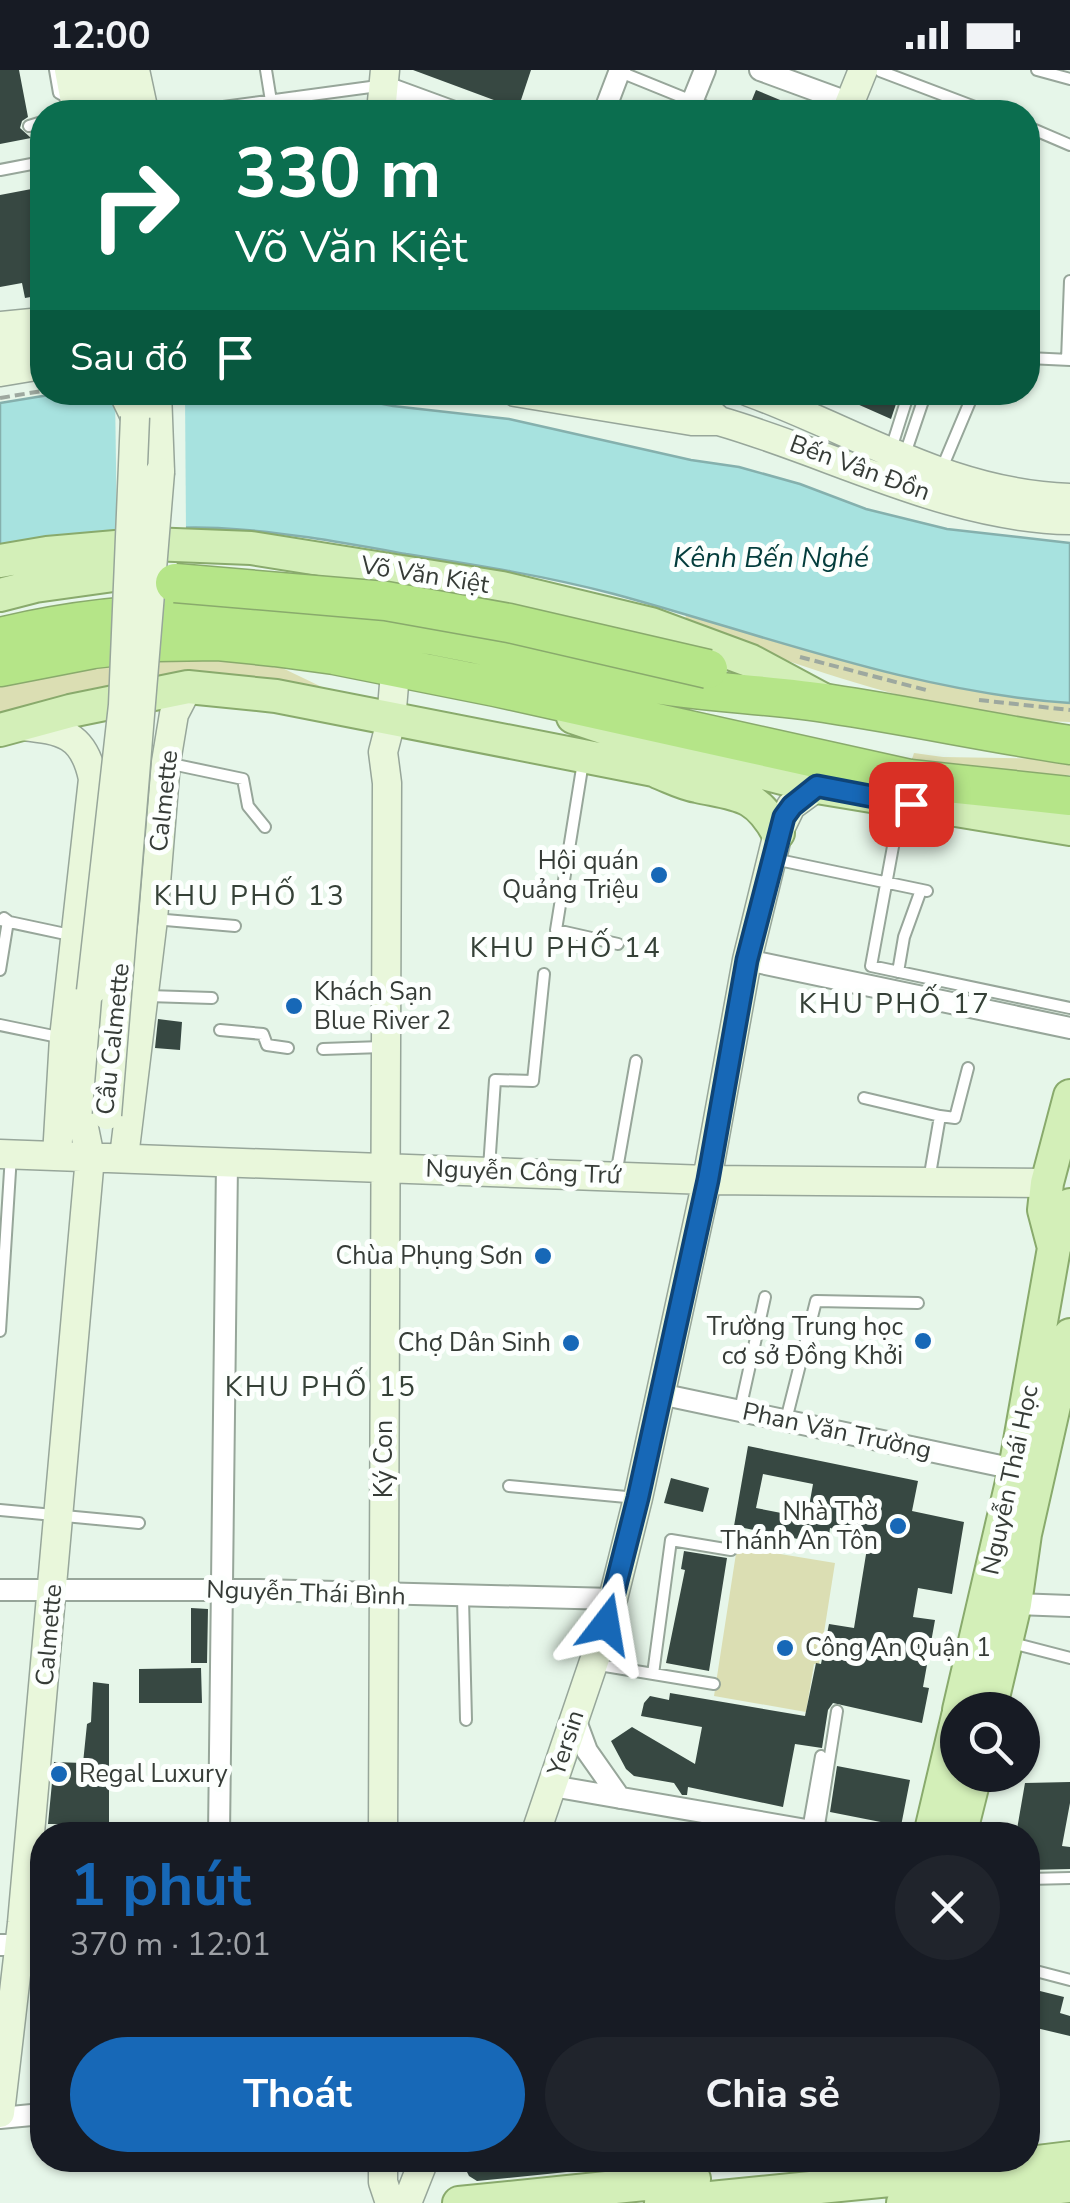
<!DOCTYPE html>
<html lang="vi">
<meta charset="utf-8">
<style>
:root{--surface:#171b24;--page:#20242c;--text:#f1f3f6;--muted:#9ea1a6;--accent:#1768b7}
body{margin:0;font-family:"Nunito Sans",sans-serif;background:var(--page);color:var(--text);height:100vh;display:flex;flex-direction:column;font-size:38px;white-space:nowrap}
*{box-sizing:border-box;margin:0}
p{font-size:32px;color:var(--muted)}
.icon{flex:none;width:55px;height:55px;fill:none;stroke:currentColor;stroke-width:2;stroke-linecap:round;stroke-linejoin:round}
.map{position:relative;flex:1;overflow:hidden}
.sheet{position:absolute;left:30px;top:1752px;width:1010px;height:350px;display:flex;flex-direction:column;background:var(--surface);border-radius:40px;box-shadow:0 2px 8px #0004}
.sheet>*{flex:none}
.hud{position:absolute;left:30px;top:30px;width:1010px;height:305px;border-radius:40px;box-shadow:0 2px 8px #0004;background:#0b6e4f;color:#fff;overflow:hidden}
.controls{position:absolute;left:940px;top:1622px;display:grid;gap:20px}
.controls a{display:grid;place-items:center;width:100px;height:100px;border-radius:50%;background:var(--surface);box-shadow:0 2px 8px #0004;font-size:50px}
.pin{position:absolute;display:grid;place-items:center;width:85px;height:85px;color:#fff;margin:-42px;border-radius:20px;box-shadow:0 5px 15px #0006}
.me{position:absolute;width:110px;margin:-55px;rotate:14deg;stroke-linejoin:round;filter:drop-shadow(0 0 8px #0008)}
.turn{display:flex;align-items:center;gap:35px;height:210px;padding:0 40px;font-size:45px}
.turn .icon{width:130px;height:130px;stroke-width:2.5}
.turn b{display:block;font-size:70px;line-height:85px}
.then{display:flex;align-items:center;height:95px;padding:0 40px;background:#0003;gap:20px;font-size:38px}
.round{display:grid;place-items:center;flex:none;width:105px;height:105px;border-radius:52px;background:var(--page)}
.headline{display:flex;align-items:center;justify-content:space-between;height:170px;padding:0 40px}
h1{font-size:60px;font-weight:700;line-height:75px;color:var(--accent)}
.action{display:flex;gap:20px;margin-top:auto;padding:20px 40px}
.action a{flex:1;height:115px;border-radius:60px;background:var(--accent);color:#fff;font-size:40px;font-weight:700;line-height:115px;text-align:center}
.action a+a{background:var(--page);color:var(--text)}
.status{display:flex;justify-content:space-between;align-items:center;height:70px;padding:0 50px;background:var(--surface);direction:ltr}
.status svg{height:28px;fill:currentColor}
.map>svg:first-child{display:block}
.green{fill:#dbdeb3}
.water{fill:#a7e2df;stroke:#85b0ad;stroke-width:2.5}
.pier{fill:#e6f6e9}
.building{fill:#374842;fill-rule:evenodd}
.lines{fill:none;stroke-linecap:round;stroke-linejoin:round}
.lane-casing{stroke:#97a69a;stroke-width:14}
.street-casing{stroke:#97a69a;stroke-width:24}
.secondary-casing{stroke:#97a69a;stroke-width:31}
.primary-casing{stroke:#89aa6c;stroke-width:36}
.highway-casing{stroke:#89aa6c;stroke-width:41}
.path{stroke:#9da89f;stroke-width:4;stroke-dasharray:10 5;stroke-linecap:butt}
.lane{stroke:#fff;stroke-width:10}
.street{stroke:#fff;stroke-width:20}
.secondary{stroke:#e9f7db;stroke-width:28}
.primary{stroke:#d3efb8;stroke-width:32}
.highway{stroke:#b5e588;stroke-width:38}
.secondary-bridge-casing{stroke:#97a69a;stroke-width:31;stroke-linecap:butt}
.highway-bridge-casing{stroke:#89aa6c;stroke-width:41;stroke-linecap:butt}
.secondary-bridge{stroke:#e9f7db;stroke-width:28}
.highway-bridge{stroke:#b5e588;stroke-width:38}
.route-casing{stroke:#0f4477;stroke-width:25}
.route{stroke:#1768b7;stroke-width:18}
.poi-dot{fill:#1768b7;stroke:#fcfffd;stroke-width:4}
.labels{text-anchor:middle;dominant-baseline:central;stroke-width:10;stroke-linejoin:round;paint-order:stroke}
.street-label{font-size:25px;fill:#363c37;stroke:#fcfffd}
.poi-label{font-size:25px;fill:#363c37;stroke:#fcfffd;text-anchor:end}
.water-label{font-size:28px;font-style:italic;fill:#043d3c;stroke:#fcfffd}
.neighbourhood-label{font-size:28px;letter-spacing:2.5px;fill:#354137;stroke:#fcfffd}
</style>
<div class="status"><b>12:00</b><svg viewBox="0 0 49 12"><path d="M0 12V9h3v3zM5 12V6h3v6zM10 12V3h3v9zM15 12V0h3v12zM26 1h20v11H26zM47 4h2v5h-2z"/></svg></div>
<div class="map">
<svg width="1070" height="2133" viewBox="0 0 1070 2133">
<rect width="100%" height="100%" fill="#e6f6e9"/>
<path class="green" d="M686,545C811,582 939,624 1070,633V652C937,649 809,597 684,556Z
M174,584L274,594L351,631L179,603L89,619L0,645V610Z
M914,683L943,687L1070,689V705C1018,715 964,699 912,689Z
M737,1477L835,1493L819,1594H814L806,1642L714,1626Z"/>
<path class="water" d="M67,322H321L393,336L509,349L691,390L739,397L800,414L866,439L947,459L1070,473V633C913,622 765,565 614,524C546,506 476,495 406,484C345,473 281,461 218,458C145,455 73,467 0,477V333Z"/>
<path class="pier" d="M115,323H185L186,464L117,465Z"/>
<path class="building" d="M0,0H19L28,47L22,51L20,58L31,68L0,74Z
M413,0H531L518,39Z
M756,20L809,42H747Z
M42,117V225L25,228L22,213L0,217V125Z
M830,322H900L891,349Z
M158,949L182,952L180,980L155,978Z
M748,1376L918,1411L912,1441L964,1452L952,1524L918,1518L913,1547L935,1550L923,1617L929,1618L922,1653L833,1633L828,1640L822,1678L795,1674L783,1737L688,1717L687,1725H682L674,1713L634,1706L626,1699L611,1671L632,1657L695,1694L702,1657L641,1646L644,1633L650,1626L669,1630L670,1623L805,1646L816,1593L821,1594L829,1554L854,1558L869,1466L830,1458L828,1475L734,1456ZM763,1404L813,1414L807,1448L756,1438Z
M671,1408L709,1418L703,1442L664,1433Z
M684,1481L727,1488L709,1601L666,1593L685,1500L681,1499Z
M191,1538L208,1539L207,1593H191Z
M201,1598L202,1633H139V1599Z
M93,1612L109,1614V1765H76L77,1754H48L54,1692L83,1693L87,1654L91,1652Z
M837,1696L910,1710L901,1756L830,1742Z
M1070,1712V1733L1062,1776L1070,1777V1799L1028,1800V1765H1016L1025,1713Z
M1036,1920L1064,1927L1060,1943L1070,1946V1966L1028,1956Z
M461,2090H605L606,2098L477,2111L469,2106Z"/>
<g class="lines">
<defs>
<path id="lane" d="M55,0L59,23L68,28
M266,0L271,31
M1037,0L1070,9
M618,1L719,42
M880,1L988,42
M297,27L300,42
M186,42L378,16
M29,56L42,52
M1028,57L1070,75
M0,100L42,92
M1028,288L1070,290
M1067,290L1070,211
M891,379L909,322
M905,384L926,322
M942,398L974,322
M583,692L556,860L618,874
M167,693L243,709L248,736L265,757
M901,733L871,896L1070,938
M774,789L927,821
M154,849L235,856
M0,850L75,866
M0,900L8,851L4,848
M898,902L904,867L921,820
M148,926L212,928
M0,955L63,968
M220,960L263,964L267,975L288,978
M323,979L382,977
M864,1028L940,1046L929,1110
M940,1046L955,1048L968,998
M489,1098L495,1010L533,1011L544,904
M616,1105L636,991
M0,1261L11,1085
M740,1340L765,1227
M786,1350L816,1231L918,1233
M509,1416L637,1428
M0,1440L139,1453
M463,1528L466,1650
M1012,1573L1070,1588
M593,1594L714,1614
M653,1604L671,1470L731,1480
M808,1760L821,1686
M818,1762L837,1641
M1028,1809L1070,1808
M1028,1899L1070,1910"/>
<path id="street" d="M760,0L850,33
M383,16L454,42
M604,42L620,0
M688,42L705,0
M747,890L1070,958
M660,1324L1015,1399
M0,1520H259L613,1529
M1015,1534L1070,1536
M574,1646L587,1681L620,1728
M552,1716L835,1765
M219,1765L227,1093
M0,1875H42
M0,2048L42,2044"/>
<path id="secondary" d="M69,0L77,42
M89,0L97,42
M112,0L120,42
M135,0L144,42
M381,42L385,0
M846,42L863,0
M0,256L42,252
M0,276L42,272
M0,302L42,295
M123,322L135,347
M157,322L160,402
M515,322L692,351H719
M658,322L697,331L719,351C834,384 948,448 1070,450
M749,322C858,362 950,424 1070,428
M22,656C62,660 84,664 93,709L64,968L57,1086
M0,1084L707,1110L1047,1113
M124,1087L153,849L166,692L174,644L188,617
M383,1765L387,713L383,682L391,651L397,578
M535,1765L607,1553L638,1428L707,1110L747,890L778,763L791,736L817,717
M0,2043L22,1853L90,1087L81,1043L91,921
M383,2090V2112L390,2133
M407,2133L424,2090"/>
<path id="primary" d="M0,491L47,483L150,474L251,478L502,518L651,554L751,591L822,629
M0,525L35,516L128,503
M573,647L659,676L817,717L1070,759
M0,660L70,641L188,617L276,626L654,700L677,699L713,690
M658,702C671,707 684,714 697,716C739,725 756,723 778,763
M1054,1178L1044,1140L1047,1113L1070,1026
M959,1640L1015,1399L1054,1178L1070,1135
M990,1640L1015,1534L1025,1464L1070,1265
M930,1765L958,1646
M960,1765L975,1705
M459,2133L694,2109
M661,2133L900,2109L1070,2088
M903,2133L1070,2116"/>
<path id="highway" d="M0,567C154,529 311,540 465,572C525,584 583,602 643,612C705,623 769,624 831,634C911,646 990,663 1070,675
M0,597L93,579L156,572L218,571L275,577L334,585L495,617L910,709L1070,726"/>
</defs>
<use href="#lane" class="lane-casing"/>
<use href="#street" class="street-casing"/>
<use href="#secondary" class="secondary-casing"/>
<use href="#primary" class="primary-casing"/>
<use href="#highway" class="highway-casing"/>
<path class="path" d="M0,328L42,321
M800,587L926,620
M979,630L1070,640"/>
<use href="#lane" class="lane"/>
<use href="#street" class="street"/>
<use href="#secondary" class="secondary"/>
<use href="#primary" class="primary"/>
<use href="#highway" class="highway"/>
<defs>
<path id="secondary-bridge" d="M91,921L123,635L135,347
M107,1045L160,402"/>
<path id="highway-bridge" d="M175,513L386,531L509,553L708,599"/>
</defs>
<use href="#secondary-bridge" class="secondary-bridge-casing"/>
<use href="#highway-bridge" class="highway-bridge-casing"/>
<use href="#secondary-bridge" class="secondary-bridge"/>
<use href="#highway-bridge" class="highway-bridge"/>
</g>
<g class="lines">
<defs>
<path id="route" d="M606,1554L638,1428L708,1110L747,890L784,747L792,736L817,716L911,734"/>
</defs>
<use href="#route" class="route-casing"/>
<use href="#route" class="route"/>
</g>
<g class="poi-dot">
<circle cx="659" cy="805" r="10"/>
<circle cx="294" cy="936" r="10"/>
<circle cx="543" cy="1186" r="10"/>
<circle cx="923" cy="1271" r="10"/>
<circle cx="571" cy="1273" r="10"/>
<circle cx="898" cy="1456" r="10"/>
<circle cx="785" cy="1578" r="10"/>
<circle cx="59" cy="1704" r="10"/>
</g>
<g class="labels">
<g class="street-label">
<text transform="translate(860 398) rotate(20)">Bến Vân Đồn</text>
<text transform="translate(425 505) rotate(9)">Võ Văn Kiệt</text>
<text transform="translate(164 731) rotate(-84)">Calmette</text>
<text transform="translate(113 969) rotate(-84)">Cầu Calmette</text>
<text transform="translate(523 1102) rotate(2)">Nguyễn Công Trứ</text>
<text transform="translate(837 1361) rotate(12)">Phan Văn Trường</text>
<text transform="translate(384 1389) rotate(-90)">Ký Con</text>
<text transform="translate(1010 1410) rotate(-78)">Nguyễn Thái Học</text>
<text transform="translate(306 1523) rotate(2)">Nguyễn Thái Bình</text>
<text transform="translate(49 1565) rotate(-85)">Calmette</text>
<text transform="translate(566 1673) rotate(-72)">Yersin</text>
</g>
<g class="poi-label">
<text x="639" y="791">Hội quán<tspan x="639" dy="29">Quảng Triệu</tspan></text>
<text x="314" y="922" text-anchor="start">Khách Sạn<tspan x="314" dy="29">Blue River 2</tspan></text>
<text x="523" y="1186">Chùa Phụng Sơn</text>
<text x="903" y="1257">Trường Trung học<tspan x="903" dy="29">cơ sở Đồng Khởi</tspan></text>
<text x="551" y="1273">Chợ Dân Sinh</text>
<text x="878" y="1442">Nhà Thờ<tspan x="878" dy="29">Thánh An Tôn</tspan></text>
<text x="805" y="1578" text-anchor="start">Công An Quận 1</text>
<text x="79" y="1704" text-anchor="start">Regal Luxury</text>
</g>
<g class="water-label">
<text x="771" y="488">Kênh Bến Nghé</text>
</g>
<g class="neighbourhood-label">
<text x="250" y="826">KHU PHỐ 13</text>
<text x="566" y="878">KHU PHỐ 14</text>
<text x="895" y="934">KHU PHỐ 17</text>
<text x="321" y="1317">KHU PHỐ 15</text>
</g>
</g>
</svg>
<div class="controls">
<a><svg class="icon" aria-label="search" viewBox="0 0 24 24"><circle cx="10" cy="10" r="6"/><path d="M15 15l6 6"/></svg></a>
</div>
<div class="pin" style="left:911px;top:734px;background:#d93025"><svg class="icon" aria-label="arrive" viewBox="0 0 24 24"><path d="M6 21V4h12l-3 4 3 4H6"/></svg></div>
<svg class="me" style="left:606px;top:1554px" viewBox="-20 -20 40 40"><path d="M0-17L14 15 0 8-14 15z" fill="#1768b7" stroke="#fff" stroke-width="4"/></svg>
<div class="hud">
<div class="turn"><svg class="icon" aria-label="right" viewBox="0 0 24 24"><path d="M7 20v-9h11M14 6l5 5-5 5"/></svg><div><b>330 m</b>Võ Văn Kiệt</div></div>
<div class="then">Sau đó<svg class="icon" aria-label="arrive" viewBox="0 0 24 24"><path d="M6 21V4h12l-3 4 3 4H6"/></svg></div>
</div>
<section class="sheet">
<div class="headline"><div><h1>1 phút</h1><p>370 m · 12:01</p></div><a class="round"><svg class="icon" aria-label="close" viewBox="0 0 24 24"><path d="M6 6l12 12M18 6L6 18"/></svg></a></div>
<div class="action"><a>Thoát</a><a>Chia sẻ</a></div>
</section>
</div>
